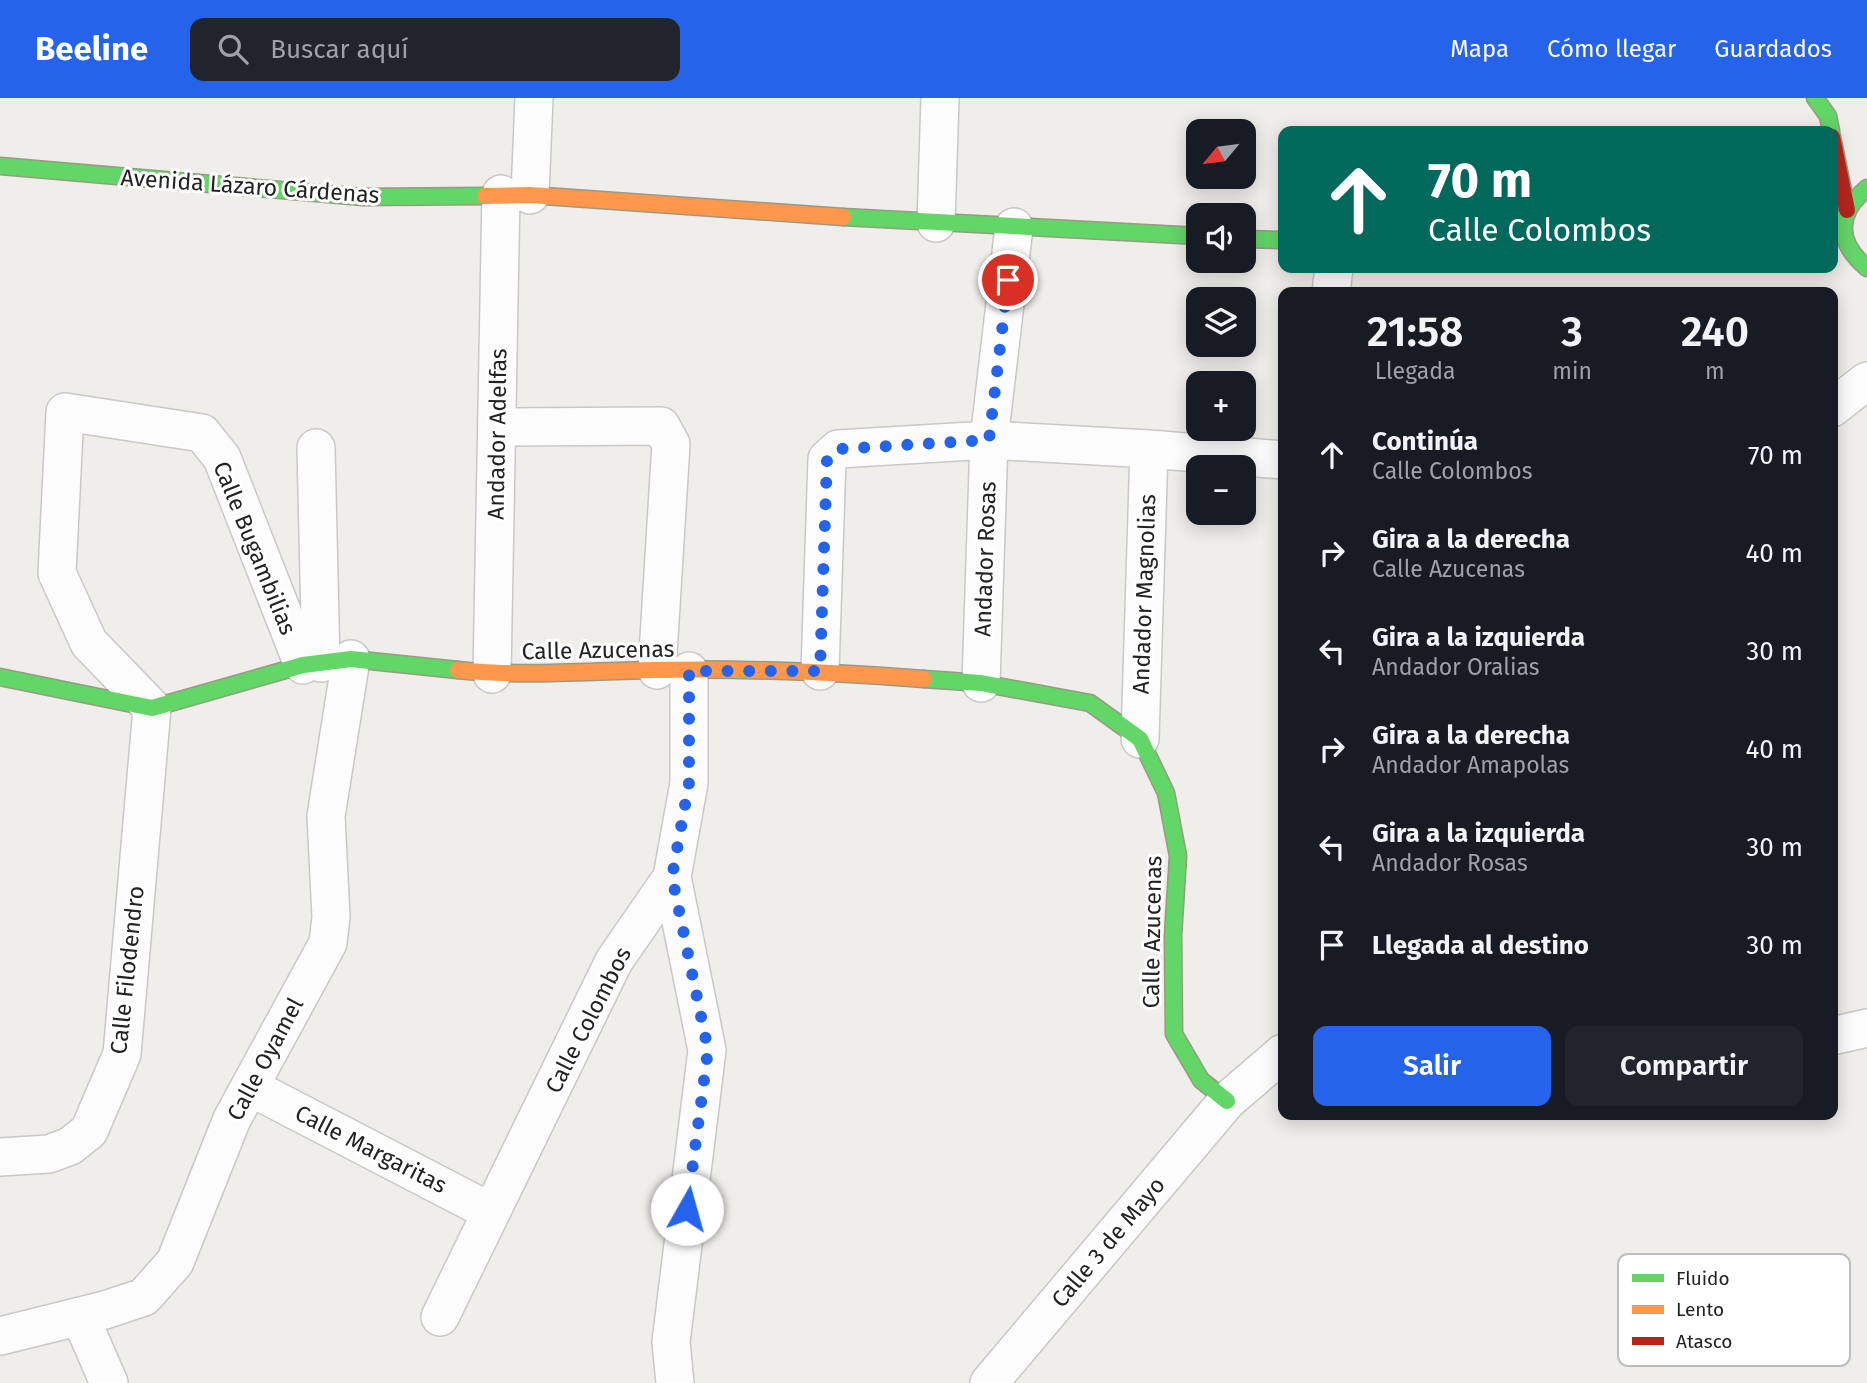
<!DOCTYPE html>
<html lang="es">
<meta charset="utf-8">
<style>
:root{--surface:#171b24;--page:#20242c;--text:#f1f3f6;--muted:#9ea1a6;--accent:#2563eb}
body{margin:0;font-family:"Fira Sans",sans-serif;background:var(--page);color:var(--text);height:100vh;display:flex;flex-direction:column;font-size:26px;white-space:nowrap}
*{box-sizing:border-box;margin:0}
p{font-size:23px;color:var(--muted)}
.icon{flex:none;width:38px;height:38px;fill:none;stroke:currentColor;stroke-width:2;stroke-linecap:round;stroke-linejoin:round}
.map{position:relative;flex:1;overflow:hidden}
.panel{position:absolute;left:1278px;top:189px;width:560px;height:833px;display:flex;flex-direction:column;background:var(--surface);border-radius:14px;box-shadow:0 4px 18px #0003}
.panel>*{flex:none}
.top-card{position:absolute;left:1278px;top:28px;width:560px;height:147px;border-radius:14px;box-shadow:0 4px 18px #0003;background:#00695c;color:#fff;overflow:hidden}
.needle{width:46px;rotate:241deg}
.buttons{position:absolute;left:1186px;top:21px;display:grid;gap:14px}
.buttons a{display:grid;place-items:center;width:70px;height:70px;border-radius:14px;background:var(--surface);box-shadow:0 4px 18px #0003;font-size:35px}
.pin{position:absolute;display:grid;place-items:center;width:60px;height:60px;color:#fff;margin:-30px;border:4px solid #fff;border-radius:50%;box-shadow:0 2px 7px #0007}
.me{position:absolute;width:77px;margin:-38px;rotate:7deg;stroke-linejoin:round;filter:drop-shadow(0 0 5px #0008)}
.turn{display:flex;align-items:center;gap:24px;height:147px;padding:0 35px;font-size:32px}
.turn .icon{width:91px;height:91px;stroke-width:2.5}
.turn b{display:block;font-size:49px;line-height:60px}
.eta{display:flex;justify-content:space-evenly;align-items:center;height:119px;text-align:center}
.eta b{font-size:42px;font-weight:600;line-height:49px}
.primary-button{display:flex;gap:14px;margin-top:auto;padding:14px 35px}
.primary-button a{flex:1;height:80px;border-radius:14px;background:var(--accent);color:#fff;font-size:28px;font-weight:600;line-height:80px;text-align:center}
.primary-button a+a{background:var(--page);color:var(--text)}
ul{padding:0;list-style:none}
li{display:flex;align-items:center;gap:21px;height:98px;padding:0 35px}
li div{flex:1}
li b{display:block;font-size:26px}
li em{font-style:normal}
header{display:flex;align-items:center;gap:42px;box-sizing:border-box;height:98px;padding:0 35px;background:var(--accent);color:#fff}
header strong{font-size:33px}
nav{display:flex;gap:38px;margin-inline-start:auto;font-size:24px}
.search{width:490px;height:63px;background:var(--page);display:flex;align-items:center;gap:18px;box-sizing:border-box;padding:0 24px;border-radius:14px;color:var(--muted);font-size:26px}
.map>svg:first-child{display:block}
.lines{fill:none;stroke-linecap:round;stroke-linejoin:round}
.street-casing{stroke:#c9c8c7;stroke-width:40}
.fast-casing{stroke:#999a82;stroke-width:19}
.slow-casing{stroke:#999a82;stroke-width:19}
.jam-casing{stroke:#999a82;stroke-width:19}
.street{stroke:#fdfcfc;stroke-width:37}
.fast{stroke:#63d668;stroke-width:16}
.slow{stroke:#ff974d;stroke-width:16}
.jam{stroke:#b3261e;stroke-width:16}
.route{stroke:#2563eb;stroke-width:12;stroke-dasharray:0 21.6}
.labels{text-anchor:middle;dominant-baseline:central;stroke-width:6;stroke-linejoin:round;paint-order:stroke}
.street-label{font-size:23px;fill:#222;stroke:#fff}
.key{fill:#fff;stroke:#bdbdbd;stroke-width:2}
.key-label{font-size:19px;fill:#222}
</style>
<header>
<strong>Beeline</strong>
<div class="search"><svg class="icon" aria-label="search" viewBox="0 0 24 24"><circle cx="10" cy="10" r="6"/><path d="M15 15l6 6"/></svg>Buscar aquí</div>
<nav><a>Mapa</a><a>Cómo llegar</a><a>Guardados</a></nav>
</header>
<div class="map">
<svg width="1867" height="1285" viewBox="0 0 1867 1285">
<rect width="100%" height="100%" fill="#f0eeeb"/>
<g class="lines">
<defs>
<path id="street" d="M530,97L534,0
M936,125L940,0
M1331,194L1334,170
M1832,310L1867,283
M497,329L661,328L671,346L657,572
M316,350L321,565
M820,573L827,361L838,351L989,342L1149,351L1283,362
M492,576L501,96
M981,585L989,342L1014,129
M1140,641L1149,351
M672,779L707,952L671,1244L675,1285
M1832,938L1867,930
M250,989L491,1114
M0,1059L49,1056L70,1048L89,1033L122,956L152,610L89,545L57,475L65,314L202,335L222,360L303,567
M80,1218L109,1285
M440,1219L614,863L672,779L689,685V573
M0,1238L105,1212L144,1199L175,1164L232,1021L328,845L331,819L326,718L351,561
M989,1285L1227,1003L1283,955"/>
<path id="fast" d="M1815,0L1828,18L1831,33
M0,68L363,99L485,98
M1867,90C1836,116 1836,144 1867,170
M843,119L1199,138
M1244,141L1283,142
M0,579L152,610L303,567L351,561L458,572
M924,581L981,585L1090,605L1140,641L1166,695L1178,758L1173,838L1174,936L1201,982L1227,1003"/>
<path id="slow" d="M485,98L530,97L843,119
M458,572C523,579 589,573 654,572C744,570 834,574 924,581"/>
<path id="jam" d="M1832,39L1847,112"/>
</defs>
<use href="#street" class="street-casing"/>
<use href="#fast" class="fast-casing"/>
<use href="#slow" class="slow-casing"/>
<use href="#jam" class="jam-casing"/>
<use href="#street" class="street"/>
<use href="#fast" class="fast"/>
<use href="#slow" class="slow"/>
<use href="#jam" class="jam"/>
</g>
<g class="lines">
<path class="route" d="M687,1111L708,952L672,779L689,685V573H820L827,361L838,351L989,342L1008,182"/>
</g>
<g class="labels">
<g class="street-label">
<text transform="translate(250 88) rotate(4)">Avenida Lázaro Cárdenas</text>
<text transform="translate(497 336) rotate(-89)">Andador Adelfas</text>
<text transform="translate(255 450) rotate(68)">Calle Bugambilias</text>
<text transform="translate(985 461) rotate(-88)">Andador Rosas</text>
<text transform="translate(1144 496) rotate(-88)">Andador Magnolias</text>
<text transform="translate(598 552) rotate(-1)">Calle Azucenas</text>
<text transform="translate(1152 834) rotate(-89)">Calle Azucenas</text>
<text transform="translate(127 872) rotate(-84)">Calle Filodendro</text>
<text transform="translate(588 922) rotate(-63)">Calle Colombos</text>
<text transform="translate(265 961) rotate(-62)">Calle Oyamel</text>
<text transform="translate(371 1051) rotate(27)">Calle Margaritas</text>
<text transform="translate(1108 1144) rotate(-50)">Calle 3 de Mayo</text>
</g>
</g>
<rect x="1618" y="1156" width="232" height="112" rx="10" class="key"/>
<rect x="1632" y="1176" width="32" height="8" fill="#63d668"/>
<rect x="1632" y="1207" width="32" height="9" fill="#ff974d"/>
<rect x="1632" y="1239" width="32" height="8" fill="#b3261e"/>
<g class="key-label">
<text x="1676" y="1187">Fluido</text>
<text x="1676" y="1218">Lento</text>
<text x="1676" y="1250">Atasco</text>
</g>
</svg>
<div class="buttons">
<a><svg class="needle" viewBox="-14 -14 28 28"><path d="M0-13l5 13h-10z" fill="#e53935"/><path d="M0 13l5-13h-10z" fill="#9ea1a6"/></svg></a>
<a><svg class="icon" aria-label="sound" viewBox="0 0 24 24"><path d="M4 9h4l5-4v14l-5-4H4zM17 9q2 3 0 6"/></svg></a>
<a><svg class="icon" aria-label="layers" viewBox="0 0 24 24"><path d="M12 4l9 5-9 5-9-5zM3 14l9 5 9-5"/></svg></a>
<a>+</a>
<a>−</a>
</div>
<div class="pin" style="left:1008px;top:182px;background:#d93025"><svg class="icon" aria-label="arrive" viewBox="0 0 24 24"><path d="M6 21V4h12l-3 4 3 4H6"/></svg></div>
<svg class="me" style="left:687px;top:1111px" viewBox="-20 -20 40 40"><circle r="19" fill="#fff"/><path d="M0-13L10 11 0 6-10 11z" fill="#2563eb"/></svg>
<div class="top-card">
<div class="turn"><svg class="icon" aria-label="ahead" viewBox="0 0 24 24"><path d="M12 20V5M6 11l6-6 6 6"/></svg><div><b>70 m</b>Calle Colombos</div></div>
</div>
<section class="panel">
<div class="eta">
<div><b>21:58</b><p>Llegada</p></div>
<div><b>3</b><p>min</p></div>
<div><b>240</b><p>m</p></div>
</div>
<ul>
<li><svg class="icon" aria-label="ahead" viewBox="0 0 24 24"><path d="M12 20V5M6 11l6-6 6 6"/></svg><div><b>Continúa</b><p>Calle Colombos</p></div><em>70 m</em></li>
<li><svg class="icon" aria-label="right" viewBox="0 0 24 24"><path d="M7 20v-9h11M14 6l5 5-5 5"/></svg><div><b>Gira a la derecha</b><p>Calle Azucenas</p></div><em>40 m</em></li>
<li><svg class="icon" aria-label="left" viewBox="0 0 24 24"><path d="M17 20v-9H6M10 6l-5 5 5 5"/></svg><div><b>Gira a la izquierda</b><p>Andador Oralias</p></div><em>30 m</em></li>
<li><svg class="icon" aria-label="right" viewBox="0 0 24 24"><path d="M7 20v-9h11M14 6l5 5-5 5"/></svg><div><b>Gira a la derecha</b><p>Andador Amapolas</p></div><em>40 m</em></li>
<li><svg class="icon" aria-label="left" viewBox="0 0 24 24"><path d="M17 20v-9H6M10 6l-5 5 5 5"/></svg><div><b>Gira a la izquierda</b><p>Andador Rosas</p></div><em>30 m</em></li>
<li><svg class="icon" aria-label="arrive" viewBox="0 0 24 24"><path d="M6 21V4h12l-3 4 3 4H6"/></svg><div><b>Llegada al destino</b></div><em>30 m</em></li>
</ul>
<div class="primary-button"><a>Salir</a><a>Compartir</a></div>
</section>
</div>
